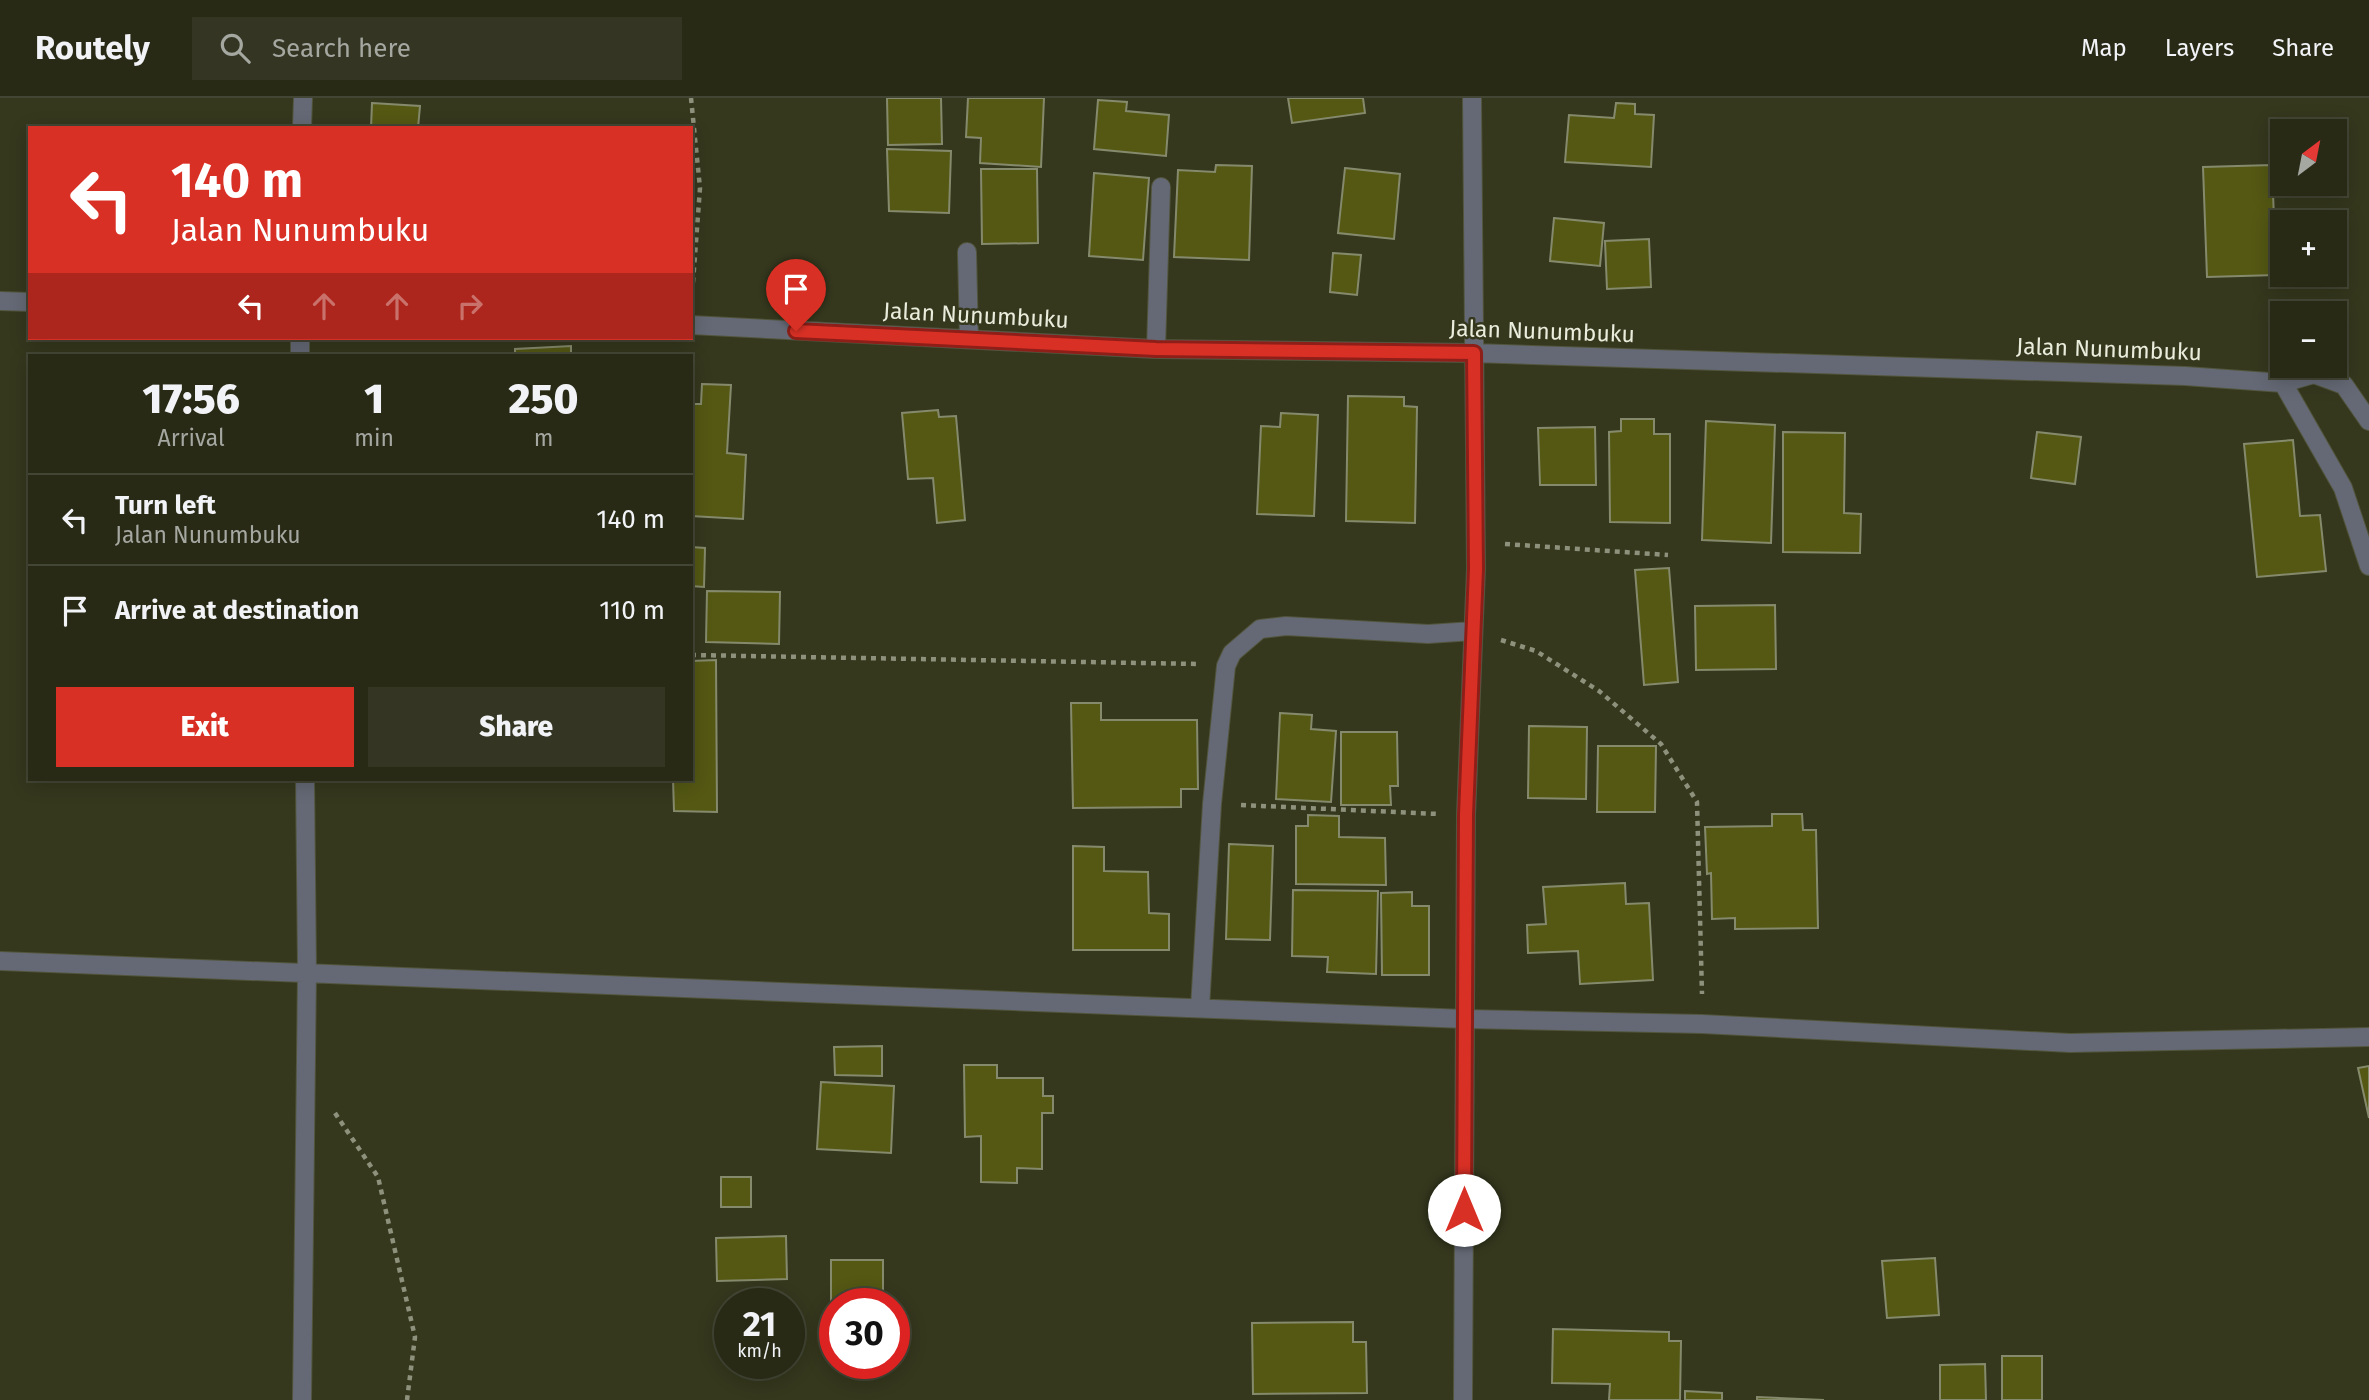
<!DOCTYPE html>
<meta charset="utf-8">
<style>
:root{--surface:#282a16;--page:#343623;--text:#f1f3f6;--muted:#a5a7a1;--line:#444635;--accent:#d93025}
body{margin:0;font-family:"Fira Sans",sans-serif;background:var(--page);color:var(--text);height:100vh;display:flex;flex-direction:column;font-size:26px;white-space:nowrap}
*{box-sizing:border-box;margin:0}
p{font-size:23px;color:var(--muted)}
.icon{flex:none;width:38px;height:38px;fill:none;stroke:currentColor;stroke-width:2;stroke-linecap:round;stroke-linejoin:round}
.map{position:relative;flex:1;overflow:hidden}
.drawer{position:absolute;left:28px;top:256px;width:665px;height:427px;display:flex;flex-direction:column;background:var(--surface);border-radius:0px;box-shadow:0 4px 18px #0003,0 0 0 2px var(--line)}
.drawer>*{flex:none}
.top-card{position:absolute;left:28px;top:28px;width:665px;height:214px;border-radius:0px;box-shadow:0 4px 18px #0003,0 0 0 2px var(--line);background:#d93025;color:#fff;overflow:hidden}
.needle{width:46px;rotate:32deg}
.buttons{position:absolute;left:2270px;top:21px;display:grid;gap:14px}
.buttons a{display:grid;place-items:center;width:77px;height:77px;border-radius:0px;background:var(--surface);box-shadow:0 4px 18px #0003,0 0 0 2px var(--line);font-size:35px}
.speed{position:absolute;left:714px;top:1190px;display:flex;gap:14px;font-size:35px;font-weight:700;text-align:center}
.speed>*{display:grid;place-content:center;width:91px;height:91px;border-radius:50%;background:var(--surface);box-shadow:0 4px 18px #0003,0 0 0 2px var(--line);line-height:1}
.speed small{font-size:18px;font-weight:400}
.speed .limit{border:10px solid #d22;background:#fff;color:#111}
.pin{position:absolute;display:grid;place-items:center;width:60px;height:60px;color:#fff;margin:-72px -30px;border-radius:50% 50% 50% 0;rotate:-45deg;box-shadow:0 0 7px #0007}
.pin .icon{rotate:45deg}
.me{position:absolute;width:77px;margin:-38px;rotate:0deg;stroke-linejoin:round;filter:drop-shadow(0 0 5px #0008)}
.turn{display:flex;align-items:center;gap:24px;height:147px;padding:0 28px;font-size:32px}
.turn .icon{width:91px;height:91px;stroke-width:2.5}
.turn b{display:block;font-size:49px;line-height:60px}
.lanes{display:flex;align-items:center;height:66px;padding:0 28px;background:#0003;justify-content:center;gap:35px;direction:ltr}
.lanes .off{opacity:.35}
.eta{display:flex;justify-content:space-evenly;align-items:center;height:119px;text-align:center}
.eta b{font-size:42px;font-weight:800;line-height:49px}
.button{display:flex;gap:14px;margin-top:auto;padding:14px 28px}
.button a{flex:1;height:80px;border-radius:0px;background:var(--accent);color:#fff;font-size:28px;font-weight:800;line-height:80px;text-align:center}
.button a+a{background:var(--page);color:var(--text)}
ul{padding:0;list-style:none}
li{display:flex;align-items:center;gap:21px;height:91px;padding:0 28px;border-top:2px solid var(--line)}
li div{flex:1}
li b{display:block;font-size:26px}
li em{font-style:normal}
header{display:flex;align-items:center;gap:42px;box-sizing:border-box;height:98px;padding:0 35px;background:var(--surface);border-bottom:2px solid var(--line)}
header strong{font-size:33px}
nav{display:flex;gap:38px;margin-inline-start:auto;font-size:24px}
.search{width:490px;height:63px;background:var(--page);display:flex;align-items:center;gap:18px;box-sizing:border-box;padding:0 24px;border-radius:0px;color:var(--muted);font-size:26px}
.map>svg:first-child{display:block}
.building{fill:#545813;stroke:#868a6c;stroke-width:2}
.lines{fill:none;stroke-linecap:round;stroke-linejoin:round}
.service-casing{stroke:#52553c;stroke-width:20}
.minor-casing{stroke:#52553c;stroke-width:20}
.path{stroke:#8e917b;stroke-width:4.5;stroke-dasharray:5 5;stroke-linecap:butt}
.service{stroke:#646975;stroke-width:18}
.minor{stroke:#646975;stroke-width:18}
.route-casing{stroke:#8d1f18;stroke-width:18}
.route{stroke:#d93025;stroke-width:12}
.labels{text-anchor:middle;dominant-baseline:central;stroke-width:5;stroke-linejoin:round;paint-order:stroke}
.street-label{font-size:23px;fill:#eaecdc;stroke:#35381d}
</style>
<header>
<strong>Routely</strong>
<div class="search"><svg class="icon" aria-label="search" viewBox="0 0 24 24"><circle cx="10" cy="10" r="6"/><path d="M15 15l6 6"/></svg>Search here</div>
<nav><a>Map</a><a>Layers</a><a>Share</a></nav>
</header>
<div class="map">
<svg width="2369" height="1302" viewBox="0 0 2369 1302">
<rect width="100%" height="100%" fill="#35381d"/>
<path class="building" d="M887,0H941L942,46L888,47Z
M968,0H1044L1041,69L980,65L981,40L966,39Z
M1288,0H1363L1365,15L1292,25Z
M1098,2L1127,4L1126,13L1169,17L1166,58L1094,51Z
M372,5L420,8L418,30H371Z
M1616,5L1635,6V16L1654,17L1651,69L1565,64L1569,17L1614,20Z
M450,28L490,29V30H450Z
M887,51L951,53L949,115L889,113Z
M1216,67L1252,68L1249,162L1174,159L1178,72L1215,74Z
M2272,67L2276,177L2207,179L2203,69Z
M1345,70L1400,76L1394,141L1338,135Z
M981,71H1037L1038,145L982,146Z
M1094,75L1149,80L1143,162L1089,158Z
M1554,120L1604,125L1600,168L1550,163Z
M1649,141L1651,189L1607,191L1605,143Z
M1333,155L1361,157L1357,197L1330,194Z
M571,248V257H515V251Z
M702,286L731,287L727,355L746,357L743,421L691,418V306H701Z
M1348,298L1404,299V308L1417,309L1415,425L1346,423Z
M938,312L939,319L956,318L965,422L937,425L933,380L908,381L902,315Z
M1281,315L1318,317L1314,418L1257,416L1261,328L1280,329Z
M1621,321H1654V336H1670V425L1610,424L1609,334L1621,333Z
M1706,323L1775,327L1771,445L1702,442Z
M1595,329L1596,387H1540L1538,330Z
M1783,334L1845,335L1844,415L1861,416L1860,455L1783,454Z
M2037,334L2081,339L2075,386L2031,380Z
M2293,342L2300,418L2320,417L2326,473L2257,479L2244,346Z
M691,449L705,450L704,489L691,488Z
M1669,470L1678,584L1644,587L1635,472Z
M707,493L780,494L779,546L706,544Z
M1775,507L1776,571L1696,572L1695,508Z
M716,562L717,714L674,713L673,681H691V563Z
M1071,605H1101V622H1197L1198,691H1181V709L1073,710Z
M1280,615L1312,617L1311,631L1336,633L1331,704L1276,701Z
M1529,628L1587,629L1586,701L1528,700Z
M1341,634H1397L1398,688H1390L1391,707H1341Z
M1598,648H1656L1655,714H1597Z
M1772,716H1802L1803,732H1816L1818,830L1735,831V820L1712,821L1711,775L1707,776L1705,729L1772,728Z
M1308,717L1339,718V739L1385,740L1386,787L1296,786V728H1308Z
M1229,746L1273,748L1270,842L1226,841Z
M1073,748L1104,749V773L1148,774L1149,815L1169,816V852H1073Z
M1625,785L1626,806L1649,805L1653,882L1580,886L1578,853L1528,855L1527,827L1546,826L1543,789Z
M1293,792L1378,793L1376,876L1327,874L1328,859L1292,858Z
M1412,794V808H1429V877H1382L1381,795Z
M882,948V978L835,977L834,949Z
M964,967H997V980H1043V998H1053V1015H1042V1071L1017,1070V1085L981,1084V1038L965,1039Z
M2369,968V1020L2358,970Z
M821,984L894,988L891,1055L817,1051Z
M721,1079H751V1109H721Z
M786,1138L787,1181L717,1183L716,1140Z
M1935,1160L1939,1217L1887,1220L1882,1163Z
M831,1162H883V1203H831Z
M1353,1224V1244H1366L1367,1295L1253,1296L1252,1225Z
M1553,1231L1669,1234V1243H1681L1680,1302H1609L1610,1286L1552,1285Z
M2002,1258H2042V1302H2002Z
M1985,1266L1986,1302H1940V1267Z
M1685,1293L1722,1295V1302H1685Z
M1757,1299L1824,1302H1757Z"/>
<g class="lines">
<defs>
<path id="service" d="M967,154L969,241"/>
<path id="minor" d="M302,30L303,0
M0,203L30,204
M691,227L1156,251L1473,255L2185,278L2283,285L2314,276L2344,287L2369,323
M300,240V257
M1156,251L1161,89
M2283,285L2343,390L2369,468
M0,863L1465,921L1702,926L2070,945L2369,939
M1200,910L1212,706L1226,568L1232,555L1260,531L1286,528L1428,536L1473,533
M302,1302L307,873L305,681
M1463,1302L1466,717L1476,471L1472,0"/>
</defs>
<use href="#service" class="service-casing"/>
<use href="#minor" class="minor-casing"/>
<path class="path" d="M691,0L700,90L692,198
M1505,446L1668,457
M1501,542L1536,553L1599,593L1661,646L1697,704L1702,896
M691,557L1198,566
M1241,707L1439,716
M335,1015L378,1079L415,1239L407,1302"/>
<use href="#service" class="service"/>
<use href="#minor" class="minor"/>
</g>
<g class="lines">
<defs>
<path id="route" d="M796,233L1156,251L1474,255L1476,471L1466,717L1464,1112"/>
</defs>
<use href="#route" class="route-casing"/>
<use href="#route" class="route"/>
</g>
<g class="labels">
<g class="street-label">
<text transform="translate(976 217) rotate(3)">Jalan Nunumbuku</text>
<text transform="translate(1542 233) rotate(2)">Jalan Nunumbuku</text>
<text transform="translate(2109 251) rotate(2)">Jalan Nunumbuku</text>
</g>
</g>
</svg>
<div class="buttons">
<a><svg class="needle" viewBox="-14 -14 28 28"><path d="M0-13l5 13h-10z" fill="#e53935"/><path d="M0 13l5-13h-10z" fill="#a5a7a1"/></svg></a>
<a>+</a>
<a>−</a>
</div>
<div class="speed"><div>21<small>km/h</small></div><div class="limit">30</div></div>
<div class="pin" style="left:796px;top:233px;background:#d93025"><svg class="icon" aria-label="arrive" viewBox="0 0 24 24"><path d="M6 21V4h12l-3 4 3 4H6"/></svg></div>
<svg class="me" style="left:1464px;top:1112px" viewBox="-20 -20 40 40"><circle r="19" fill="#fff"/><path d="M0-13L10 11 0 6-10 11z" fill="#d93025"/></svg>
<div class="top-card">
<div class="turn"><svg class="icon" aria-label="left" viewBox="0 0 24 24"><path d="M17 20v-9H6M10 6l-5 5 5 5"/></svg><div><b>140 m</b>Jalan Nunumbuku</div></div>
<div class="lanes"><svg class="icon" aria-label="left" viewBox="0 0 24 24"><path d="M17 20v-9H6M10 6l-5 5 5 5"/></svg><svg class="icon off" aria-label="ahead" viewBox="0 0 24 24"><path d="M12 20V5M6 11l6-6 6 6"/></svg><svg class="icon off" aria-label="ahead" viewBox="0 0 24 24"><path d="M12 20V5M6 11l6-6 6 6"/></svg><svg class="icon off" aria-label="right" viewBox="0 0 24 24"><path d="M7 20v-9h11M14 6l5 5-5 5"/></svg></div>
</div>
<section class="drawer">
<div class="eta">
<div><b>17:56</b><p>Arrival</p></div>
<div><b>1</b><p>min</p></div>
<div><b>250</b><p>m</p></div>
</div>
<ul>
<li><svg class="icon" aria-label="left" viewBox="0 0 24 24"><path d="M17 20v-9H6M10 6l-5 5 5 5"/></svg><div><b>Turn left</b><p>Jalan Nunumbuku</p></div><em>140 m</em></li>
<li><svg class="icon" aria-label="arrive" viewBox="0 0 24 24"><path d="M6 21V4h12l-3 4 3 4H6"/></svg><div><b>Arrive at destination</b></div><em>110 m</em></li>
</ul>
<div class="button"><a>Exit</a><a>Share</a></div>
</section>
</div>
